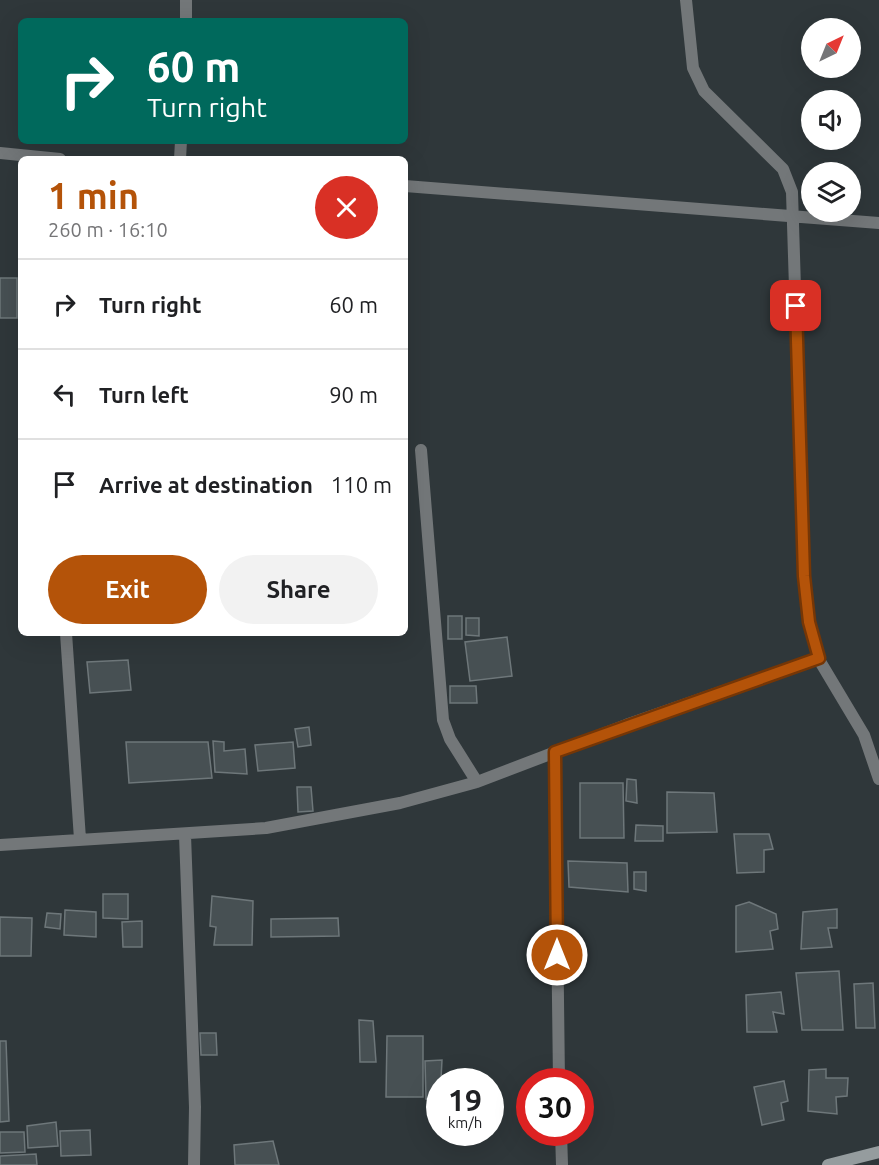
<!DOCTYPE html>
<meta charset="utf-8">
<style>
:root{--surface:#fff;--page:#f2f2f2;--text:#202124;--muted:#757577;--line:#e0e0e0;--accent:#b45309}
body{margin:0;font-family:Ubuntu,sans-serif;background:var(--page);color:var(--text);height:100vh;display:flex;flex-direction:column;font-size:22px;white-space:nowrap}
*{box-sizing:border-box;margin:0}
p{font-size:20px;color:var(--muted)}
.icon{flex:none;width:33px;height:33px;fill:none;stroke:currentColor;stroke-width:2;stroke-linecap:round;stroke-linejoin:round}
.map{position:relative;flex:1;overflow:hidden}
.sheet{position:absolute;left:18px;top:156px;width:390px;height:480px;display:flex;flex-direction:column;background:var(--surface);border-radius:9px;box-shadow:0 6px 24px #0002}
.sheet>*{flex:none}
.hud{position:absolute;left:18px;top:18px;width:390px;height:126px;border-radius:9px;box-shadow:0 6px 24px #0002;background:#00695c;color:#fff;overflow:hidden}
.needle{width:39px;rotate:43deg}
.controls{position:absolute;left:801px;top:18px;display:grid;gap:12px}
.controls a{display:grid;place-items:center;width:60px;height:60px;border-radius:50%;background:var(--surface);box-shadow:0 6px 24px #0002;font-size:30px}
.speed{position:absolute;left:426px;top:1068px;display:flex;gap:12px;font-size:30px;font-weight:700;text-align:center}
.speed>*{display:grid;place-content:center;width:78px;height:78px;border-radius:50%;background:var(--surface);box-shadow:0 6px 24px #0002;line-height:1}
.speed small{font-size:15px;font-weight:400}
.speed .limit{border:9px solid #d22;background:#fff;color:#111}
.pin{position:absolute;display:grid;place-items:center;width:51px;height:51px;color:#fff;margin:-26px;border-radius:12px;box-shadow:0 3px 9px #0006}
.me{position:absolute;width:66px;margin:-33px;rotate:0deg;stroke-linejoin:round;filter:drop-shadow(0 0 4px #0008)}
.turn{display:flex;align-items:center;gap:21px;height:126px;padding:0 30px;font-size:27px}
.turn .icon{width:78px;height:78px;stroke-width:2.5}
.turn b{display:block;font-size:42px;line-height:51px}
.round{display:grid;place-items:center;flex:none;width:63px;height:63px;border-radius:32px;background:var(--page)}
.summary{display:flex;align-items:center;justify-content:space-between;height:102px;padding:0 30px}
h1{font-size:36px;font-weight:600;line-height:45px;color:var(--accent)}
.cta{display:flex;gap:12px;margin-top:auto;padding:12px 30px}
.cta a{flex:1;height:69px;border-radius:36px;background:var(--accent);color:#fff;font-size:24px;font-weight:600;line-height:69px;text-align:center}
.cta a+a{background:var(--page);color:var(--text)}
ul{padding:0;list-style:none}
li{display:flex;align-items:center;gap:18px;height:90px;padding:0 30px;border-top:2px solid var(--line)}
li div{flex:1}
li b{display:block;font-size:22px}
li em{font-style:normal}
.map>svg:first-child{display:block}
.building{fill:#475053;stroke:#6e777a;stroke-width:1.5}
.lines{fill:none;stroke-linecap:round;stroke-linejoin:round}
.minor{stroke:#737779;stroke-width:12}
.secondary{stroke:#959c9e;stroke-width:12}
.route-casing{stroke:#753606;stroke-width:15}
.route{stroke:#b45309;stroke-width:10}
</style>
<div class="map">
<svg width="879" height="1165" viewBox="0 0 879 1165">
<rect width="100%" height="100%" fill="#2f373a"/>
<path class="building" d="M0,278H17V318H0Z
M448,616H462V639H448Z
M466,618H479V636L466,635Z
M507,637L512,676L470,681L465,642Z
M128,660L131,690L90,693L87,662Z
M450,686H476L477,703H450Z
M309,727L311,745L298,747L295,729Z
M213,741L224,742V751L245,749L247,774L215,772Z
M126,742H208L212,778L129,783Z
M293,742L295,768L258,771L255,745Z
M627,779L636,780L637,803L626,801Z
M580,783H623L624,838H580Z
M297,787H311L313,811L298,812Z
M667,792L714,793L717,832L667,833Z
M636,825L663,826V841H635Z
M734,834H769L773,849L764,850V872L737,873Z
M568,861L627,863L628,892L569,887Z
M634,872H646V891L634,889Z
M103,894H128V919L103,918Z
M212,896L253,901L252,945H214L216,927L210,926Z
M749,902L776,914L778,929L770,931L773,949L736,952V906Z
M837,909V928H828L832,947L801,949L803,912Z
M65,910L96,912V937L64,935Z
M47,913L61,914L60,929L45,927Z
M0,917L32,918L31,956H0Z
M338,918L339,936L271,937V919Z
M142,921V947H123L122,922Z
M839,971L843,1030H802L796,973Z
M873,983L875,1028H856L854,984Z
M781,992L784,1014L773,1012L777,1032H747L746,995Z
M359,1020L373,1021L376,1062H360Z
M200,1033H216L217,1055H201Z
M387,1036H423V1097H386Z
M0,1041H6L9,1121L0,1122Z
M442,1060L440,1099H426L425,1061Z
M826,1069V1078H848L847,1096L836,1097L837,1114L808,1111L809,1070Z
M784,1081L788,1101L781,1103L784,1120L762,1125L754,1087Z
M56,1122L58,1146L28,1148L27,1126Z
M90,1130L91,1155L61,1156L60,1131Z
M0,1132H24L25,1152L0,1153Z
M273,1141L279,1165H235L234,1145Z
M36,1154L37,1165H0V1156Z"/>
<g class="lines">
<path class="minor" d="M686,0L693,68L704,91L783,169L792,192L804,576L809,622L818,658L864,735L879,779
M186,21V0
M0,153L60,159
M180,159L181,141
M405,186L879,223
M421,450L443,720L450,739L477,782
M66,633L80,839
M555,752L559,1082
M185,835L195,1107L194,1165
M0,845L266,828L400,803L477,782L626,725L818,658
M561,1132L562,1165"/>
<path class="secondary" d="M828,1165L879,1152"/>
</g>
<g class="lines">
<defs>
<path id="route" d="M557,955L555,752L819,658L809,622L804,576L796,306"/>
</defs>
<use href="#route" class="route-casing"/>
<use href="#route" class="route"/>
</g>
</svg>
<div class="controls">
<a><svg class="needle" viewBox="-14 -14 28 28"><path d="M0-13l5 13h-10z" fill="#e53935"/><path d="M0 13l5-13h-10z" fill="#757577"/></svg></a>
<a><svg class="icon" aria-label="sound" viewBox="0 0 24 24"><path d="M4 9h4l5-4v14l-5-4H4zM17 9q2 3 0 6"/></svg></a>
<a><svg class="icon" aria-label="layers" viewBox="0 0 24 24"><path d="M12 4l9 5-9 5-9-5zM3 14l9 5 9-5"/></svg></a>
</div>
<div class="speed"><div>19<small>km/h</small></div><div class="limit">30</div></div>
<div class="pin" style="left:796px;top:306px;background:#d93025"><svg class="icon" aria-label="arrive" viewBox="0 0 24 24"><path d="M6 21V4h12l-3 4 3 4H6"/></svg></div>
<svg class="me" style="left:557px;top:955px" viewBox="-20 -20 40 40"><circle r="17" fill="#b45309" stroke="#fff" stroke-width="3"/><path d="M0-11L8 9 0 5-8 9z" fill="#fff"/></svg>
<div class="hud">
<div class="turn"><svg class="icon" aria-label="right" viewBox="0 0 24 24"><path d="M7 20v-9h11M14 6l5 5-5 5"/></svg><div><b>60 m</b>Turn right</div></div>
</div>
<section class="sheet">
<div class="summary"><div><h1>1 min</h1><p>260 m · 16:10</p></div><a class="round" style="background:#d93025;color:#fff"><svg class="icon" aria-label="close" viewBox="0 0 24 24"><path d="M6 6l12 12M18 6L6 18"/></svg></a></div>
<ul>
<li><svg class="icon" aria-label="right" viewBox="0 0 24 24"><path d="M7 20v-9h11M14 6l5 5-5 5"/></svg><div><b>Turn right</b></div><em>60 m</em></li>
<li><svg class="icon" aria-label="left" viewBox="0 0 24 24"><path d="M17 20v-9H6M10 6l-5 5 5 5"/></svg><div><b>Turn left</b></div><em>90 m</em></li>
<li><svg class="icon" aria-label="arrive" viewBox="0 0 24 24"><path d="M6 21V4h12l-3 4 3 4H6"/></svg><div><b>Arrive at destination</b></div><em>110 m</em></li>
</ul>
<div class="cta"><a>Exit</a><a>Share</a></div>
</section>
</div>
